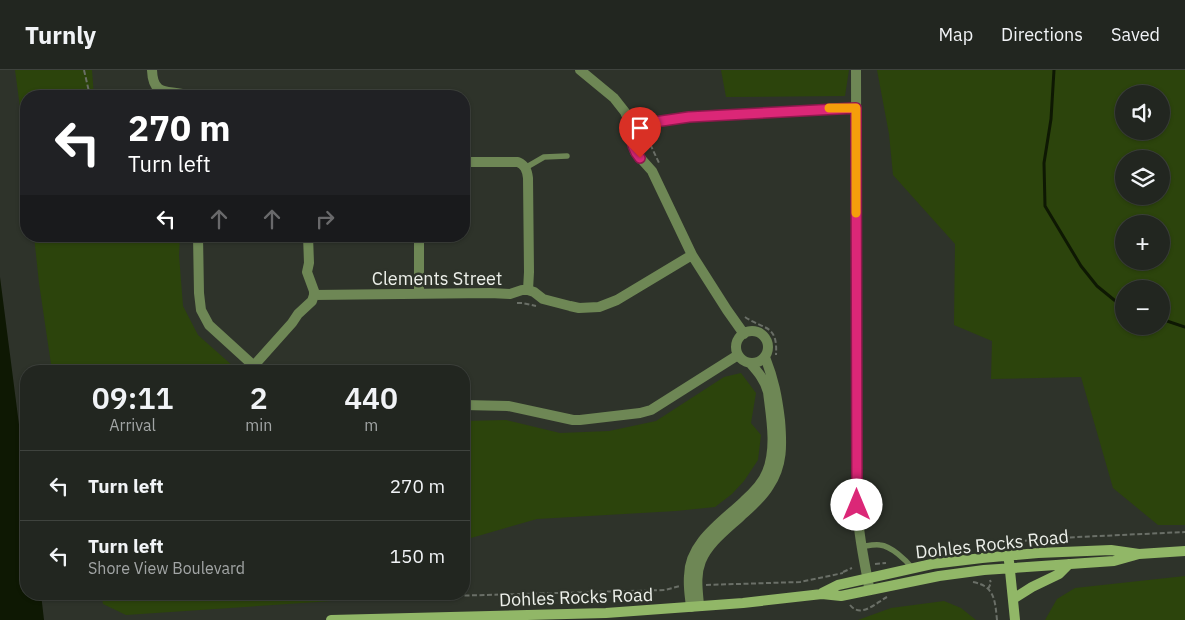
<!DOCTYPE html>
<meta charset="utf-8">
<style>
:root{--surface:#222620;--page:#2a2e29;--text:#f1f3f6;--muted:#a2a5a5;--line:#3f433e}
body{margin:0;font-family:"IBM Plex Sans",sans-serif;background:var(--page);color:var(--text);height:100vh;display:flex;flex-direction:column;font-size:19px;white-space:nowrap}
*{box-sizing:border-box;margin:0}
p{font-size:16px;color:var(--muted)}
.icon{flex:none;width:28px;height:28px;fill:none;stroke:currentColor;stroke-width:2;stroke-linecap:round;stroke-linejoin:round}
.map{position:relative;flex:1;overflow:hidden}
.side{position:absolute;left:20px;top:295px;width:450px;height:235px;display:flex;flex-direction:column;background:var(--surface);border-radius:20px;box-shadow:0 1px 4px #0004,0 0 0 1px var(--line)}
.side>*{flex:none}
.banner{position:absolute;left:20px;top:20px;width:450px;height:152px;border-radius:20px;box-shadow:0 1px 4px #0004,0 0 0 1px var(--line);background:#202124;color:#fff;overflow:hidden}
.fabs{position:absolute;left:1115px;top:15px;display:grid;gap:10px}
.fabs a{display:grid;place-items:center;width:55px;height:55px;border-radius:50%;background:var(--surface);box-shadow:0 1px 4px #0004,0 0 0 1px var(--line);font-size:25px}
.pin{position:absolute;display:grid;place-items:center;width:42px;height:42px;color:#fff;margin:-51px -21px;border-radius:50% 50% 50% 0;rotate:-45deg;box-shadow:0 0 5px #0007}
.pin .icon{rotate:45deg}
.me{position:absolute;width:55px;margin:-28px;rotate:0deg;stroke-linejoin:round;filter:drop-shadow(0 0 4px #0008)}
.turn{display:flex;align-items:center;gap:18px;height:105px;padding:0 25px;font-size:22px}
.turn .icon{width:65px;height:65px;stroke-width:2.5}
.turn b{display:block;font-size:35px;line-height:42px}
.lanes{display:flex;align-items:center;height:48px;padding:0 25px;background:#0003;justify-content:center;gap:25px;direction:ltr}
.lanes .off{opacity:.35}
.eta{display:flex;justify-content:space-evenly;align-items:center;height:85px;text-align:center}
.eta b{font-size:30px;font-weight:600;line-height:35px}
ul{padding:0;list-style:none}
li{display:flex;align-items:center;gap:15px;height:70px;padding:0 25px;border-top:1px solid var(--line)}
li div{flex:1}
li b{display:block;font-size:19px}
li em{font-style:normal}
header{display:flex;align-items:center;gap:30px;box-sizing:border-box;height:70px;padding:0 25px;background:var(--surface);border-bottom:1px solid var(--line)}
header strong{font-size:24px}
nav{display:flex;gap:28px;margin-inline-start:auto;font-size:18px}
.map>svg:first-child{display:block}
.green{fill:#2c440c;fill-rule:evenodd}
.water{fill:#0e1803}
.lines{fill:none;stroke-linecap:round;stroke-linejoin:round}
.stream{stroke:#0e1803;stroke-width:3}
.path{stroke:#6a6f67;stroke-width:2;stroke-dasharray:5 2.5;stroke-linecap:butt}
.lane{stroke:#6e8755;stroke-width:5.5}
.street{stroke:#6e8755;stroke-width:10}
.secondary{stroke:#91b767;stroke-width:10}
.route-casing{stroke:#8e194d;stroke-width:12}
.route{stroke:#db2777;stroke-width:9}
.slow{stroke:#f59e0b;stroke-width:9}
.labels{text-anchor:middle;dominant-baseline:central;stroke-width:5;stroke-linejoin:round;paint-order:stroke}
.street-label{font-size:18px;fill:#edf0ea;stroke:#2e332a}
</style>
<header>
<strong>Turnly</strong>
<nav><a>Map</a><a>Directions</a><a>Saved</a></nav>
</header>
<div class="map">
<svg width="1185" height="550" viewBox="0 0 1185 550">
<rect width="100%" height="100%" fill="#2e332a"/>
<path class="green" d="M15,0H92L94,26H149H26V51L22,52Z
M721,0H849L845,26L726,27Z
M877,0H1185V455H1158L1113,418L1081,307L991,309L992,271L954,255L955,174L893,105L889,64ZM1124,24H1161V61H1124ZM1124,89H1161V126H1124ZM1124,154H1161V191H1124ZM1124,219H1161V256H1124Z
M34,166H180L179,185L183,236L198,265L234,297L231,301H52L39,213Z
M741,303L756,323L751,353L761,365L758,390L744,411L732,424L715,437L676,441L537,449L464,470V351L506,350L560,363L609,361L656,351L724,307Z
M1185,506V550H1045L1057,529L1075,518Z
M101,524H407L406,526L126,545L103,534Z
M944,531L961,538L976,550H858L891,538Z"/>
<path class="water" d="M0,207L26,409V524H41L44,550H0Z"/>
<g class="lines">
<path class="stream" d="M1054,0L1051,49L1044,93L1045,136L1081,196L1097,216L1124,238
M1161,249L1185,257"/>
<path class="path" d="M84,0L90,26
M644,61L659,93
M517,233H522L536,236
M745,247C764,260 778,254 776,285
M988,477L1035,469L1185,462
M875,494L886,493
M843,502L852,498
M973,512C995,516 995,531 997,550
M706,515L800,512L843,503
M988,519L991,513L990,510
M412,527L665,520L680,516
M850,535C861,549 877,532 887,527"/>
<path class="lane" d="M630,59L648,53L689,47L856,37
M525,98L544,87L567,86
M860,477C867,476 874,474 880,475C891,476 906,490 912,498"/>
<path class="street" d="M152,0C153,30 172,18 188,26
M580,0L614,28L625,42L628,49L632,72L635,82L652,101L692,185L727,240L744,264
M856,0L857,435C858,464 864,489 869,517
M464,92H518C525,95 527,100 528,108L529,202L528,220
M198,166L199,223L201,240L209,255L254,296
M419,166V224
M314,225L490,223L510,224L522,220H528L534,222L543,229L570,236L579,238L599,237L617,230L692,185
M736 277a16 16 0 1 1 32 0a16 16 0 1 1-32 0Z
M249,301L292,253L298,244L312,231L314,225V221L307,202L309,193L308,166
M464,335L508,336L573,350H580L640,343L651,340L738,285
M699,536C698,521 695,506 701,491C708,473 727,459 741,446C751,437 762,428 769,416C783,395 782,374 780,350C777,326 774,310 765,287
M691,537C690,527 688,517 689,506C689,473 722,452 744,431C753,423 763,413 767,402C777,378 771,347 768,322C765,310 758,302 750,293"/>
<path class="secondary" d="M1009,491L1015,550
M822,523L838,515L932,494L982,488L1038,483L1111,480L1139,484L1185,481
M1013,529L1032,517L1059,504L1069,494
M331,550L606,543L743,533L822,524L841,526L939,506L984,500L1114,491L1139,484"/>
</g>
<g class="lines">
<defs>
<path id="route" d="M640,88C632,79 632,70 630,59L648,53L689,47L856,38L857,435"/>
</defs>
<use href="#route" class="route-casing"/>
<use href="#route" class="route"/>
<path class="slow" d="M829,38H856V143"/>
</g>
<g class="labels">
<g class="street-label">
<text x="437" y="208">Clements Street</text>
<text transform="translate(992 474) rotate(-6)">Dohles Rocks Road</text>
<text transform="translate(576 527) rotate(-2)">Dohles Rocks Road</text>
</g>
</g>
</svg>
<div class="fabs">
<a><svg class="icon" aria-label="sound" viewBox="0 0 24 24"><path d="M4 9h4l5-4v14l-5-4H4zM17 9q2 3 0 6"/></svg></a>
<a><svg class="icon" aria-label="layers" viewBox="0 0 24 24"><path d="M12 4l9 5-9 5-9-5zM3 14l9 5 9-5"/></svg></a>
<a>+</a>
<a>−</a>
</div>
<div class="pin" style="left:640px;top:88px;background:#d93025"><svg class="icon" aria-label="arrive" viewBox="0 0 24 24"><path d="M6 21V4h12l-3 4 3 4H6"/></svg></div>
<svg class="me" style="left:857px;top:435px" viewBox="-20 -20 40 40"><circle r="19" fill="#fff"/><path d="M0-13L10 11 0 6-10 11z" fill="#db2777"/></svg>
<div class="banner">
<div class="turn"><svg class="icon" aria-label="left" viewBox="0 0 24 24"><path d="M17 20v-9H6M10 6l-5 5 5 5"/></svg><div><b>270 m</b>Turn left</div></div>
<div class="lanes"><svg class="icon" aria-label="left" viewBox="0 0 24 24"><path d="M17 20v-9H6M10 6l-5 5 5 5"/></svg><svg class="icon off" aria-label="ahead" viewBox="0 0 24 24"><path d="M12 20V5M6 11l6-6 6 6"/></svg><svg class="icon off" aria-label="ahead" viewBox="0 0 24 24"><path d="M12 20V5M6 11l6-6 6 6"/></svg><svg class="icon off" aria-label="right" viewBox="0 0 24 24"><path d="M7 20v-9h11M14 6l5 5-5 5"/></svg></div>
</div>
<section class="side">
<div class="eta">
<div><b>09:11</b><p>Arrival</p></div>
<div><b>2</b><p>min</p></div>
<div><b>440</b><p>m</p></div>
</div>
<ul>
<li><svg class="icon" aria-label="left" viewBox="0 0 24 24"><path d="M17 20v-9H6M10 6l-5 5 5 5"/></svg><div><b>Turn left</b></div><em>270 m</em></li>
<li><svg class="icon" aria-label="left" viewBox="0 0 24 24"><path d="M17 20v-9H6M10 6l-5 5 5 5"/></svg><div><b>Turn left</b><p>Shore View Boulevard</p></div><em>150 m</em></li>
</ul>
</section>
</div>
